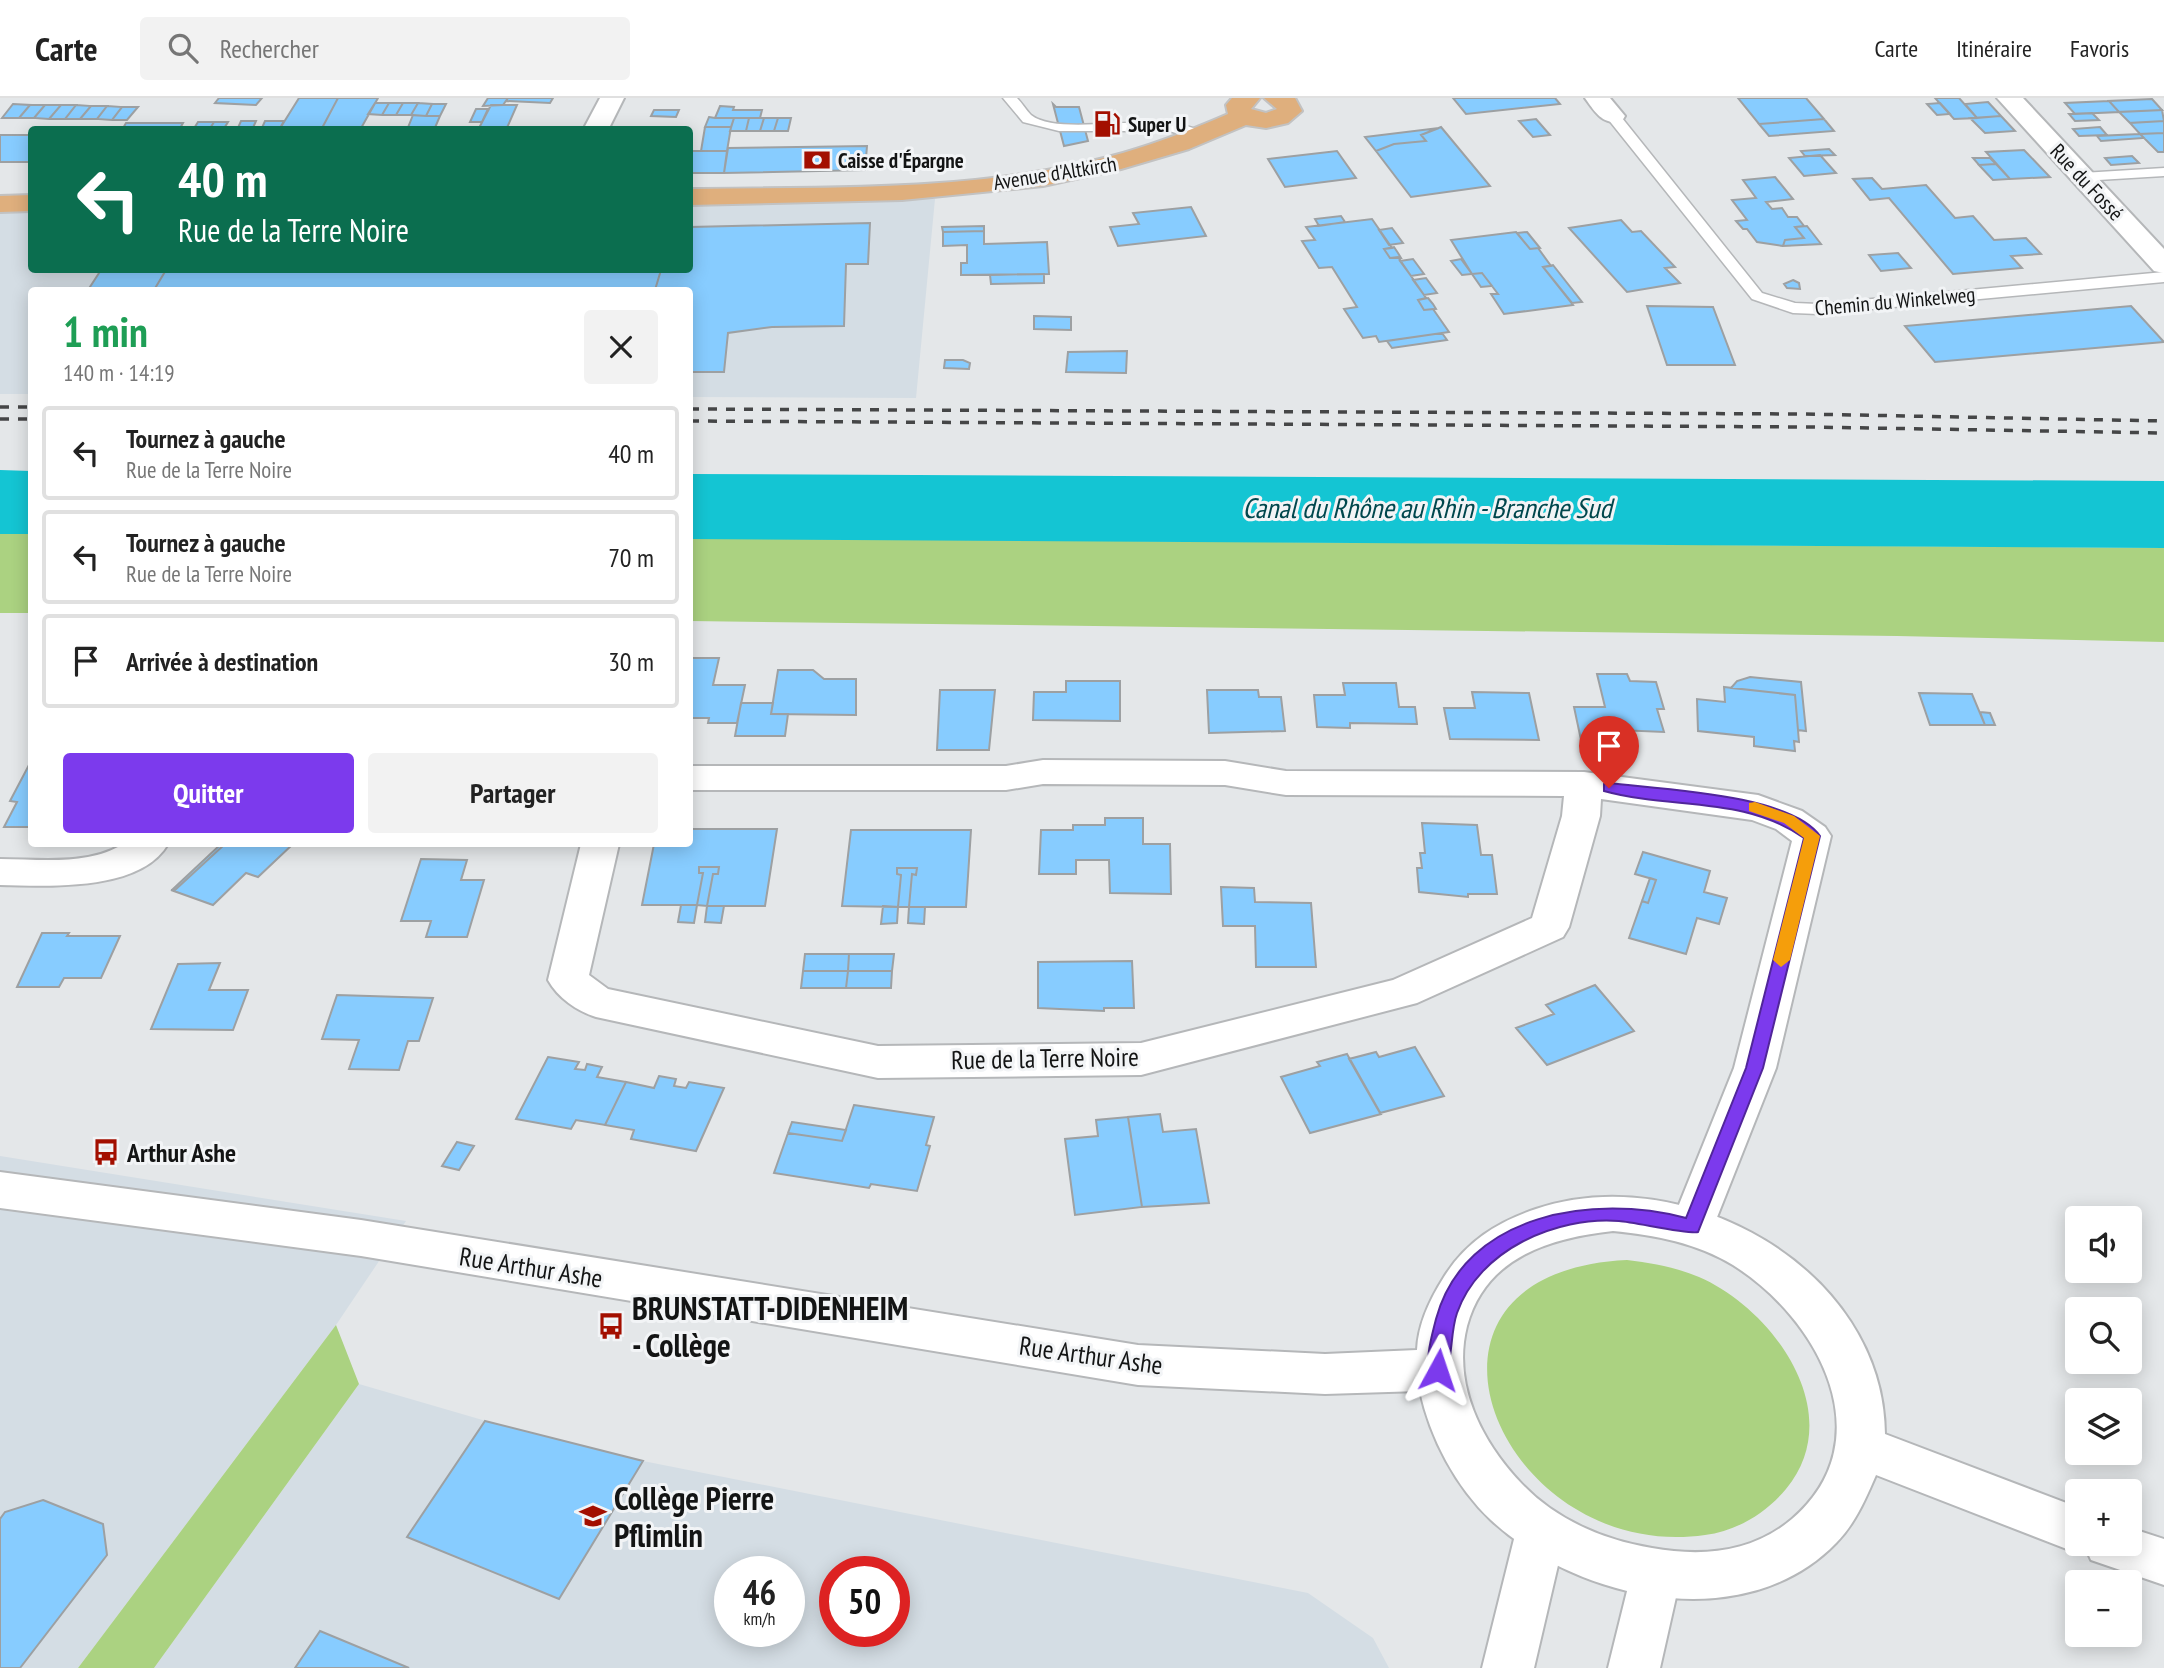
<!DOCTYPE html>
<html lang="fr">
<meta charset="utf-8">
<style>
:root{--surface:#fff;--page:#f2f2f2;--text:#222;--muted:#767676;--line:#e0e0e0;--accent:#7c3aed}
body{margin:0;font-family:"PT Sans Narrow",sans-serif;background:var(--page);color:var(--text);height:100vh;display:flex;flex-direction:column;font-size:26px;white-space:nowrap}
*{box-sizing:border-box;margin:0}
p{font-size:23px;color:var(--muted)}
.icon{flex:none;width:38px;height:38px;fill:none;stroke:currentColor;stroke-width:2;stroke-linecap:round;stroke-linejoin:round}
.map{position:relative;flex:1;overflow:hidden}
.details{position:absolute;left:28px;top:189px;width:665px;height:560px;display:flex;flex-direction:column;background:var(--surface);border-radius:7px;box-shadow:0 4px 18px #0003}
.details>*{flex:none}
.banner{position:absolute;left:28px;top:28px;width:665px;height:147px;border-radius:7px;box-shadow:0 4px 18px #0003;background:#0b6e4f;color:#fff;overflow:hidden}
.fabs{position:absolute;left:2065px;top:1108px;display:grid;gap:14px}
.fabs a{display:grid;place-items:center;width:77px;height:77px;border-radius:7px;background:var(--surface);box-shadow:0 4px 18px #0003;font-size:35px}
.speed{position:absolute;left:714px;top:1458px;display:flex;gap:14px;font-size:35px;font-weight:700;text-align:center}
.speed>*{display:grid;place-content:center;width:91px;height:91px;border-radius:50%;background:var(--surface);box-shadow:0 4px 18px #0003;line-height:1}
.speed small{font-size:18px;font-weight:400}
.speed .limit{border:10px solid #d22;background:#fff;color:#111}
.pin{position:absolute;display:grid;place-items:center;width:60px;height:60px;color:#fff;margin:-72px -30px;border-radius:50% 50% 50% 0;rotate:-45deg;box-shadow:0 0 7px #0007}
.pin .icon{rotate:45deg}
.me{position:absolute;width:77px;margin:-38px;rotate:5deg;stroke-linejoin:round;filter:drop-shadow(0 0 5px #0008)}
.turn{display:flex;align-items:center;gap:24px;height:147px;padding:0 35px;font-size:32px}
.turn .icon{width:91px;height:91px;stroke-width:2.5}
.turn b{display:block;font-size:49px;line-height:60px}
.round{display:grid;place-items:center;flex:none;width:74px;height:74px;border-radius:7px;background:var(--page)}
.summary{display:flex;align-items:center;justify-content:space-between;height:119px;padding:0 35px}
h1{font-size:42px;font-weight:800;line-height:52px;color:#1e9e55}
.primary-button{display:flex;gap:14px;margin-top:auto;padding:14px 35px}
.primary-button a{flex:1;height:80px;border-radius:7px;background:var(--accent);color:#fff;font-size:28px;font-weight:800;line-height:80px;text-align:center}
.primary-button a+a{background:var(--page);color:var(--text)}
ul{padding:0;list-style:none}
li{display:flex;align-items:center;gap:21px;height:94px;margin:0 14px 10px;padding:0 21px;border:4px solid var(--line);border-radius:7px}
li div{flex:1}
li b{display:block;font-size:26px}
li em{font-style:normal}
header{display:flex;align-items:center;gap:42px;box-sizing:border-box;height:98px;padding:0 35px;background:var(--surface);border-bottom:2px solid var(--line)}
header strong{font-size:33px}
nav{display:flex;gap:38px;margin-inline-start:auto;font-size:24px}
.search{width:490px;height:63px;background:var(--page);display:flex;align-items:center;gap:18px;box-sizing:border-box;padding:0 24px;border-radius:7px;color:var(--muted);font-size:26px}
.map>svg:first-child{display:block}
.built{fill:#d4dde4;fill-rule:evenodd}
.green{fill:#abd281}
.water{fill:#14c5d3}
.building{fill:#87ccff;stroke:#9da0a2;stroke-width:2}
.lines{fill:none;stroke-linecap:round;stroke-linejoin:round}
.service-casing{stroke:#b5b7b9;stroke-width:3}
.minor-casing{stroke:#b5b7b9;stroke-width:4}
.secondary-casing{stroke:#b5b7b9;stroke-width:4}
.primary-casing{stroke:#c2c2c2;stroke-width:4}
.service{fill:#fff;fill-rule:evenodd}
.minor{fill:#fff;fill-rule:evenodd}
.secondary{fill:#fff;fill-rule:evenodd}
.primary{fill:#dfaf7d;fill-rule:evenodd}
.rail{stroke:#454647;stroke-width:3.5;stroke-dasharray:9 9;stroke-linecap:butt}
.route{fill:#7c3aed;stroke:#51269a;stroke-width:2}
.slow{fill:#f59e0b}
.labels{text-anchor:middle;dominant-baseline:central;stroke-width:6;stroke-linejoin:round;paint-order:stroke}
.far-poi-label{font-size:21px;font-weight:bold;fill:#131414;stroke:#f2f4f6;text-anchor:start}
.far-street-label{font-size:21px;fill:#131414;stroke:#f2f4f6}
.street-label{font-size:26px;fill:#131414;stroke:#f2f4f6}
.poi-label{font-size:26px;font-weight:bold;fill:#131414;stroke:#f2f4f6;text-anchor:start}
.water-label{font-size:28px;font-style:italic;fill:#00474d;stroke:#f2f4f6}
.near-poi-label{font-size:32px;font-weight:bold;fill:#131414;stroke:#f2f4f6;text-anchor:start}
</style>
<header>
<strong>Carte</strong>
<div class="search"><svg class="icon" aria-label="search" viewBox="0 0 24 24"><circle cx="10" cy="10" r="6"/><path d="M15 15l6 6"/></svg>Rechercher</div>
<nav><a>Carte</a><a>Itinéraire</a><a>Favoris</a></nav>
</header>
<div class="map">
<svg width="2164" height="1570" viewBox="0 0 2164 1570">
<rect width="100%" height="100%" fill="#e4e7e9"/>
<path class="built" d="M0,96H31L32,172H690V100L935,101L916,300L690,299V192H32L31,296H0Z
M0,1058L406,1123L336,1227L78,1570H0Z
M359,1286L486,1323L643,1363L1308,1495L1373,1540L1389,1570H154ZM730,1474H789V1533H730ZM835,1474H894V1533H835Z"/>
<path class="green" d="M0,435H31V515H0Z
M690,440L2164,450V544L1897,538L690,523Z
M1627,1162C1652,1165 1675,1169 1699,1179C1773,1211 1849,1315 1786,1391C1766,1415 1737,1433 1705,1437C1499,1466 1377,1174 1627,1162Z
M336,1227L359,1286L154,1570H78Z"/>
<path class="water" d="M0,372L31,373V436H0Z
M690,376L2164,383V450L690,441Z"/>
<path class="building" d="M219,0H262L256,7L215,5Z
M299,0H338L321,32H279Z
M338,0H378L360,32H321Z
M488,0H508L503,7L483,8Z
M508,0H553L550,5L506,3Z
M1453,0H1555L1560,6L1466,16Z
M1738,0H1806L1824,21L1759,26Z
M1935,0H1959L1977,20L1954,21Z
M2152,1L2162,12L2119,14L2109,3Z
M2109,3L2119,14L2075,16L2065,5Z
M1988,4L2001,18L1977,20L1965,6Z
M375,5H389L382,17L368,16Z
M389,5H403L396,17H382Z
M403,5H418L411,17H396Z
M418,5L432,6L426,18L411,17Z
M1940,5L1950,16L1937,17L1927,6Z
M13,6L30,7L19,20H2Z
M432,6H446L440,18H426Z
M1053,6L1056,9H1079L1088,43L1064,48Z
M30,7H45L34,20H19Z
M45,7H61L49,21L34,20Z
M61,7H76L65,21H49Z
M76,7L91,8L80,21H65Z
M491,7H517L506,32H478Z
M91,8H107L97,21H80Z
M107,8L122,9L112,22L97,21Z
M720,8L734,9L733,12H762L760,20H715Z
M122,9H138L127,22H112Z
M476,11H488L482,24H470Z
M654,12H679L676,19L651,18Z
M2162,12L2164,23L2130,25L2119,14Z
M2092,15L2099,22L2075,23L2069,16Z
M413,17L426,18H440L434,32H407Z
M2001,18L2015,33L1985,35L1970,20Z
M709,19L715,20H734L731,29H705Z
M734,20H749L746,33H730Z
M749,20H764L760,33H746Z
M764,20H778L774,33H760Z
M778,20H791L788,33H774Z
M1536,21L1550,37L1533,39L1519,23Z
M1824,21L1834,33L1769,38L1759,26Z
M241,23H256L252,32H237Z
M265,23H284L279,32H261Z
M2164,23V35L2140,36L2130,25Z
M198,24H214L209,32H193Z
M214,24H228L223,32H209Z
M126,25H183L179,32H122Z
M705,29H731L727,53H701Z
M1441,29L1490,88L1411,99L1376,53L1394,46L1426,43L1421,37Z
M2100,29L2107,37L2079,38L2073,31Z
M1439,30L1421,37L1426,43L1394,46L1376,53L1365,39Z
M2164,35V54H2158L2140,36Z
M2140,36L2144,40L2101,43L2097,38Z
M0,37H32V64H0Z
M867,48L865,72L724,75L728,50Z
M1829,51L1835,57L1805,58L1801,53Z
M2024,52L2050,79L2010,81L1986,54Z
M690,53H727L724,75H690Z
M1337,53L1356,80L1285,89L1268,61Z
M1820,57L1836,75L1804,78L1789,60Z
M2132,58L2139,65L2111,67L2105,60Z
M1973,60H1990L1996,66L1979,67Z
M1996,66L2010,81L1993,82L1979,67Z
M1775,79L1793,101L1766,104L1772,111L1782,110L1788,119H1797L1804,128L1795,129L1804,140L1785,142L1783,148L1757,144L1747,131H1743L1736,123L1747,122L1732,102L1756,100L1743,82Z
M1872,80L1882,91L1926,87L1955,120L1973,118L1994,142L2026,140L2041,156L2011,158L2022,170L1953,176L1889,100L1870,102L1853,81Z
M1191,109L1206,138L1118,148L1110,129L1139,126L1133,115Z
M1341,118L1345,124L1319,128L1315,121Z
M1372,121L1392,150L1384,151L1390,160L1398,159L1426,200L1418,202L1424,212L1433,211L1449,234L1379,244L1376,238L1363,240L1344,211L1357,209L1332,169L1319,170L1302,143L1315,142L1306,129Z
M1621,122L1632,134L1641,133L1675,169L1665,170L1680,185L1627,194L1569,130Z
M870,125L868,166H846L844,228L772,229L728,235L724,274H690V192H655L661,172H690V129Z
M984,128V133L943,134L942,129Z
M1807,128L1821,146L1783,148L1785,142L1804,140L1795,129Z
M1392,130L1403,145L1389,147L1379,132Z
M984,133V146L1047,144L1049,176L961,177V165H967V147L943,148V134Z
M1516,134L1530,151L1538,150L1551,168L1543,169L1573,207L1504,216L1491,196H1498L1492,188L1482,175L1472,176L1451,142Z
M1527,134L1540,150L1530,151L1517,135Z
M1394,149L1398,155L1401,160H1390L1384,151Z
M1898,155L1911,170L1881,173L1869,157Z
M1413,161L1424,176L1411,178L1400,163Z
M1461,161L1472,176L1462,177L1451,163Z
M1553,167L1582,204L1572,205L1543,169Z
M101,172H166L154,192H88Z
M166,172H661L655,192H154Z
M1482,175L1492,188L1481,189L1472,176Z
M1044,176V185L991,186L990,177Z
M1426,180L1437,195L1424,197L1413,182Z
M1793,182L1799,185L1800,191L1787,190L1784,186Z
M1428,200L1433,206L1436,211L1424,212L1418,202Z
M1647,208L1713,209L1735,267H1667Z
M2131,208L2164,244L1935,264L1905,228Z
M1034,218L1071,219V232L1034,231Z
M1442,235L1447,242L1392,250L1387,243Z
M1127,253L1126,275L1066,274L1068,254Z
M945,262H963L970,265L969,271L944,270Z
M690,560H719L713,587H745L737,625H708L709,620H690Z
M778,572H813L824,581H856V617L771,616Z
M1597,576H1627L1630,583L1656,584L1664,611H1657L1664,634L1618,632L1621,642H1581L1574,609H1605Z
M1750,579L1801,584L1806,633L1798,632L1795,597L1731,590L1737,583Z
M1066,583H1120V623L1033,622L1034,594H1066Z
M1343,585H1396L1399,609H1415L1417,626L1350,625V630L1317,629L1314,597H1345Z
M1724,589L1795,597L1799,644L1794,643L1795,653L1754,648V639L1698,633L1697,601L1725,604Z
M940,592H995L989,652H937Z
M1207,592H1258L1259,599H1281L1285,633L1209,635Z
M1472,594L1529,595L1539,642L1450,641L1444,610H1475Z
M1919,595L1972,596L1985,627H1930Z
M741,605H773L771,616H788L785,638H735Z
M1980,614L1990,615L1995,627H1985Z
M30,665L32,729H4L17,704L10,703Z
M1105,720H1143V746H1170L1171,796L1110,795L1109,762H1076V776H1039L1041,732H1073V727H1105Z
M1422,725L1477,727L1481,757H1492L1497,796H1468V799L1419,794L1417,770H1422L1420,755H1425Z
M690,731H777L765,808H707L713,776H718L719,769H699V775H703L697,807H642L654,746H690Z
M851,732H971L966,809H909L912,776L916,777L917,770H897V776L901,777L898,809L842,808Z
M221,746H225L175,792L173,791Z
M225,746H293L258,779L246,775L213,807L171,792H175Z
M1643,754L1710,773L1704,794L1727,800L1719,826L1697,820L1686,856L1629,840L1642,803L1648,805L1656,782L1635,776Z
M421,761L467,762L461,782H484L467,839H426L431,823H401Z
M699,769H719L718,776H713L707,808L697,807L703,775H699Z
M897,770H917L916,777L912,776L909,809H898L901,777L897,776Z
M1650,780L1656,782L1648,805L1642,803Z
M1221,789L1254,790L1255,804L1311,805L1316,869H1256L1255,828H1223Z
M681,807H697L694,825L678,824Z
M707,808H724L721,825L705,824Z
M883,808L898,809L897,825L881,826Z
M909,809H925L924,826L908,825Z
M42,835H69L67,838H120L101,880H64L59,889H17Z
M805,856H849L848,873H803Z
M849,856H894L892,873H848Z
M1132,863L1134,910H1104V913L1038,910V864Z
M220,865L209,892H248L233,932L151,931L178,866Z
M803,873H848L846,890H801Z
M848,873H892L891,890H846Z
M1595,887L1634,933L1547,967L1516,930L1554,916L1546,907Z
M337,897L433,900L419,943H408L399,972L349,971L359,942L322,941Z
M1415,949L1444,998L1380,1015L1349,961L1376,954L1379,959Z
M1347,956L1381,1016L1310,1035L1281,979L1320,968L1317,964Z
M548,959L579,964L575,971L585,972L587,966L602,969L597,979L626,984L605,1027L576,1022L571,1031L516,1021Z
M659,978L676,981L674,988L686,990L689,984L724,990L696,1053L631,1041L634,1032L605,1027L626,984L654,990Z
M854,1007L934,1019L926,1047L930,1048L917,1093L871,1086L869,1090L774,1075L788,1035L842,1043Z
M1160,1016L1163,1034L1196,1031L1209,1105L1142,1109L1128,1019Z
M1128,1019L1142,1109L1075,1117L1065,1041L1098,1038L1096,1022Z
M792,1024L846,1032L842,1043L788,1035Z
M457,1044L474,1048L459,1072L442,1068Z
M485,1323L643,1363L559,1501L407,1439Z
M43,1402L103,1426L107,1457L20,1570H0V1421L5,1414Z
M320,1533L409,1570H295Z"/>
<g class="lines">
<defs>
<path id="service" d="M1003,0H1017C1022,5 1026,12 1031,17C1063,42 1172,7 1207,38L1200,42L1169,33H1059L1023,24Z
M1608,15H1618L1762,195L1795,205L1818,206L2164,174V184L1818,216L1793,215L1752,201L1608,21Z
M2164,70V78L2082,83L2075,79L2082,75Z"/>
<path id="minor" d="M600,0H624L608,32H583Z
M1585,0H1610L1625,18L1622,23C1603,28 1595,14 1585,0Z
M1997,0H2023L2164,151V175L2154,173Z
M1043,662L1225,663L1286,673L1584,674L1758,697L1802,713L1825,729L1831,738L1776,970L1708,1142L1692,1147L1676,1142L1670,1129L1734,970L1792,743L1776,731L1752,722L1601,701L1600,718L1569,829L1563,839L1417,905L1141,977L878,980L596,919C577,913 558,900 548,882L581,746H619L589,877L608,891L878,948L1141,945L1393,882L1532,820L1562,718L1564,698L1286,697L1225,687L1043,686L1006,692H690V668H1006Z
M123,746H168C140,794 48,788 0,787V761C40,761 88,768 123,746Z
M1541,1410L1559,1417L1566,1433L1534,1570H1482L1516,1433L1523,1417Z
M1656,1453L1674,1460L1681,1477L1660,1570H1608L1631,1477L1638,1460Z"/>
<path id="secondary" d="M0,1074L361,1122L1138,1247L1325,1256L1417,1252C1418,1226 1430,1201 1444,1179C1466,1144 1497,1124 1536,1111C1683,1061 1884,1170 1885,1336L2077,1409V1446H2130V1430L2164,1441V1487L2091,1462L2086,1451L2077,1455L1876,1377C1865,1402 1855,1426 1836,1445C1745,1539 1578,1503 1491,1422C1456,1389 1430,1340 1420,1293L1325,1296L1138,1287L361,1158L0,1110ZM1613,1133C1655,1137 1697,1145 1733,1167C1819,1221 1884,1342 1792,1421C1752,1455 1702,1459 1652,1450C1604,1442 1556,1422 1522,1386C1482,1344 1452,1287 1467,1228C1486,1158 1551,1140 1613,1133Z"/>
<path id="primary" d="M1232,0H1260L1251,11L1266,15L1277,11L1264,0H1295L1302,13L1288,25L1266,30L1246,27L1189,51L1121,71L1043,88L902,102L690,107V91C829,89 973,94 1108,59C1150,48 1189,33 1228,16L1226,7Z
M32,97V113L0,114V98Z"/>
</defs>
<use href="#service" class="service-casing"/>
<use href="#minor" class="minor-casing"/>
<use href="#secondary" class="secondary-casing"/>
<use href="#primary" class="primary-casing"/>
<use href="#service" class="service"/>
<use href="#minor" class="minor"/>
<use href="#secondary" class="secondary"/>
<use href="#primary" class="primary"/>
<path class="rail" d="M0,309H32
M690,311L1804,316L2164,323
M0,321H32
M690,323L1810,329L2164,335"/>
</g>
<path class="route" d="M1609,685C1659,691 1791,696 1820,738L1763,970L1698,1134C1691,1137 1634,1124 1619,1123C1556,1118 1479,1152 1457,1215C1450,1235 1453,1261 1445,1278L1438,1281L1431,1278C1424,1262 1432,1238 1436,1221C1465,1114 1595,1096 1686,1120L1746,970L1804,740C1743,697 1672,712 1604,693V686Z"/>
<path class="slow" d="M1755,704L1794,718L1820,738L1790,862L1781,869L1773,862L1804,740L1784,725L1749,713V705Z"/>
<defs>
<symbol id="fuel-bare" viewBox="-9 -9 18 18"><path d="M-5.5-6h7V0h2V4h1.3V-2.5L3-4.5l.8-.8L6-3V5H2.5V1h-1V6h-7ZM-4.2-4.7v3.2H.2V-4.7Z" fill="#a30f00" stroke="#f2f4f6" stroke-width="2.5" paint-order="stroke"/></symbol>
<symbol id="bank-bare" viewBox="-9 -9 18 18"><path d="M-6-4H6V4H-6ZM0-2.3a2.3 2.3 0 1 0 0 4.6a2.3 2.3 0 1 0 0-4.6Z" fill="#a30f00" stroke="#f2f4f6" stroke-width="2.5" paint-order="stroke"/></symbol>
<symbol id="bus-bare" viewBox="-9 -9 18 18"><path d="M-5-6H5V4H4V6H2V4H-2V6H-4V4H-5ZM-3.5-4V0h7V-4ZM-3.5 1.2v1.5H-2V1.2ZM2 1.2v1.5H3.5V1.2Z" fill="#a30f00" stroke="#f2f4f6" stroke-width="2.5" paint-order="stroke"/></symbol>
<symbol id="school-bare" viewBox="-9 -9 18 18"><path d="M0-5L7-2L0 1L-7-2ZM-4 1L0 2.5L4 1V4Q0 6-4 4Z" fill="#a30f00" stroke="#f2f4f6" stroke-width="2.5" paint-order="stroke"/></symbol>
</defs>
<g fill-rule="evenodd">
<use href="#fuel-bare" x="1088" y="7" width="38" height="38"/>
<use href="#bank-bare" x="798" y="43" width="38" height="38"/>
<use href="#bus-bare" x="87" y="1035" width="38" height="38"/>
<use href="#bus-bare" x="592" y="1209" width="38" height="38"/>
<use href="#school-bare" x="574" y="1399" width="38" height="38"/>
</g>
<g class="labels">
<g class="far-poi-label">
<text x="1128" y="26">Super U</text>
<text x="838" y="62">Caisse d'Épargne</text>
</g>
<g class="far-street-label">
<text transform="translate(1055 75) rotate(-9)">Avenue d'Altkirch</text>
<text transform="translate(2087 84) rotate(47)">Rue du Fossé</text>
<text transform="translate(1895 203) rotate(-5)">Chemin du Winkelweg</text>
</g>
<g class="street-label">
<text transform="translate(1045 960) rotate(-1)">Rue de la Terre Noire</text>
<text transform="translate(531 1169) rotate(9)">Rue Arthur Ashe</text>
<text transform="translate(1091 1257) rotate(8)">Rue Arthur Ashe</text>
</g>
<g class="poi-label">
<text x="127" y="1054">Arthur Ashe</text>
</g>
<g class="water-label">
<text x="1427" y="409">Canal du Rhône au Rhin - Branche Sud</text>
</g>
<g class="near-poi-label">
<text x="632" y="1210">BRUNSTATT-DIDENHEIM<tspan x="632" dy="37">- Collège</tspan></text>
<text x="614" y="1400">Collège Pierre<tspan x="614" dy="37">Pflimlin</tspan></text>
</g>
</g>
</svg>
<div class="fabs">
<a><svg class="icon" aria-label="sound" viewBox="0 0 24 24"><path d="M4 9h4l5-4v14l-5-4H4zM17 9q2 3 0 6"/></svg></a>
<a><svg class="icon" aria-label="search" viewBox="0 0 24 24"><circle cx="10" cy="10" r="6"/><path d="M15 15l6 6"/></svg></a>
<a><svg class="icon" aria-label="layers" viewBox="0 0 24 24"><path d="M12 4l9 5-9 5-9-5zM3 14l9 5 9-5"/></svg></a>
<a>+</a>
<a>−</a>
</div>
<div class="speed"><div>46<small>km/h</small></div><div class="limit">50</div></div>
<div class="pin" style="left:1609px;top:690px;background:#d93025"><svg class="icon" aria-label="arrive" viewBox="0 0 24 24"><path d="M6 21V4h12l-3 4 3 4H6"/></svg></div>
<svg class="me" style="left:1438px;top:1272px" viewBox="-20 -20 40 40"><path d="M0-17L14 15 0 8-14 15z" fill="#7c3aed" stroke="#fff" stroke-width="4"/></svg>
<div class="banner">
<div class="turn"><svg class="icon" aria-label="left" viewBox="0 0 24 24"><path d="M17 20v-9H6M10 6l-5 5 5 5"/></svg><div><b>40 m</b>Rue de la Terre Noire</div></div>
</div>
<section class="details">
<div class="summary"><div><h1>1 min</h1><p>140 m · 14:19</p></div><a class="round"><svg class="icon" aria-label="close" viewBox="0 0 24 24"><path d="M6 6l12 12M18 6L6 18"/></svg></a></div>
<ul>
<li><svg class="icon" aria-label="left" viewBox="0 0 24 24"><path d="M17 20v-9H6M10 6l-5 5 5 5"/></svg><div><b>Tournez à gauche</b><p>Rue de la Terre Noire</p></div><em>40 m</em></li>
<li><svg class="icon" aria-label="left" viewBox="0 0 24 24"><path d="M17 20v-9H6M10 6l-5 5 5 5"/></svg><div><b>Tournez à gauche</b><p>Rue de la Terre Noire</p></div><em>70 m</em></li>
<li><svg class="icon" aria-label="arrive" viewBox="0 0 24 24"><path d="M6 21V4h12l-3 4 3 4H6"/></svg><div><b>Arrivée à destination</b></div><em>30 m</em></li>
</ul>
<div class="primary-button"><a>Quitter</a><a>Partager</a></div>
</section>
</div>
